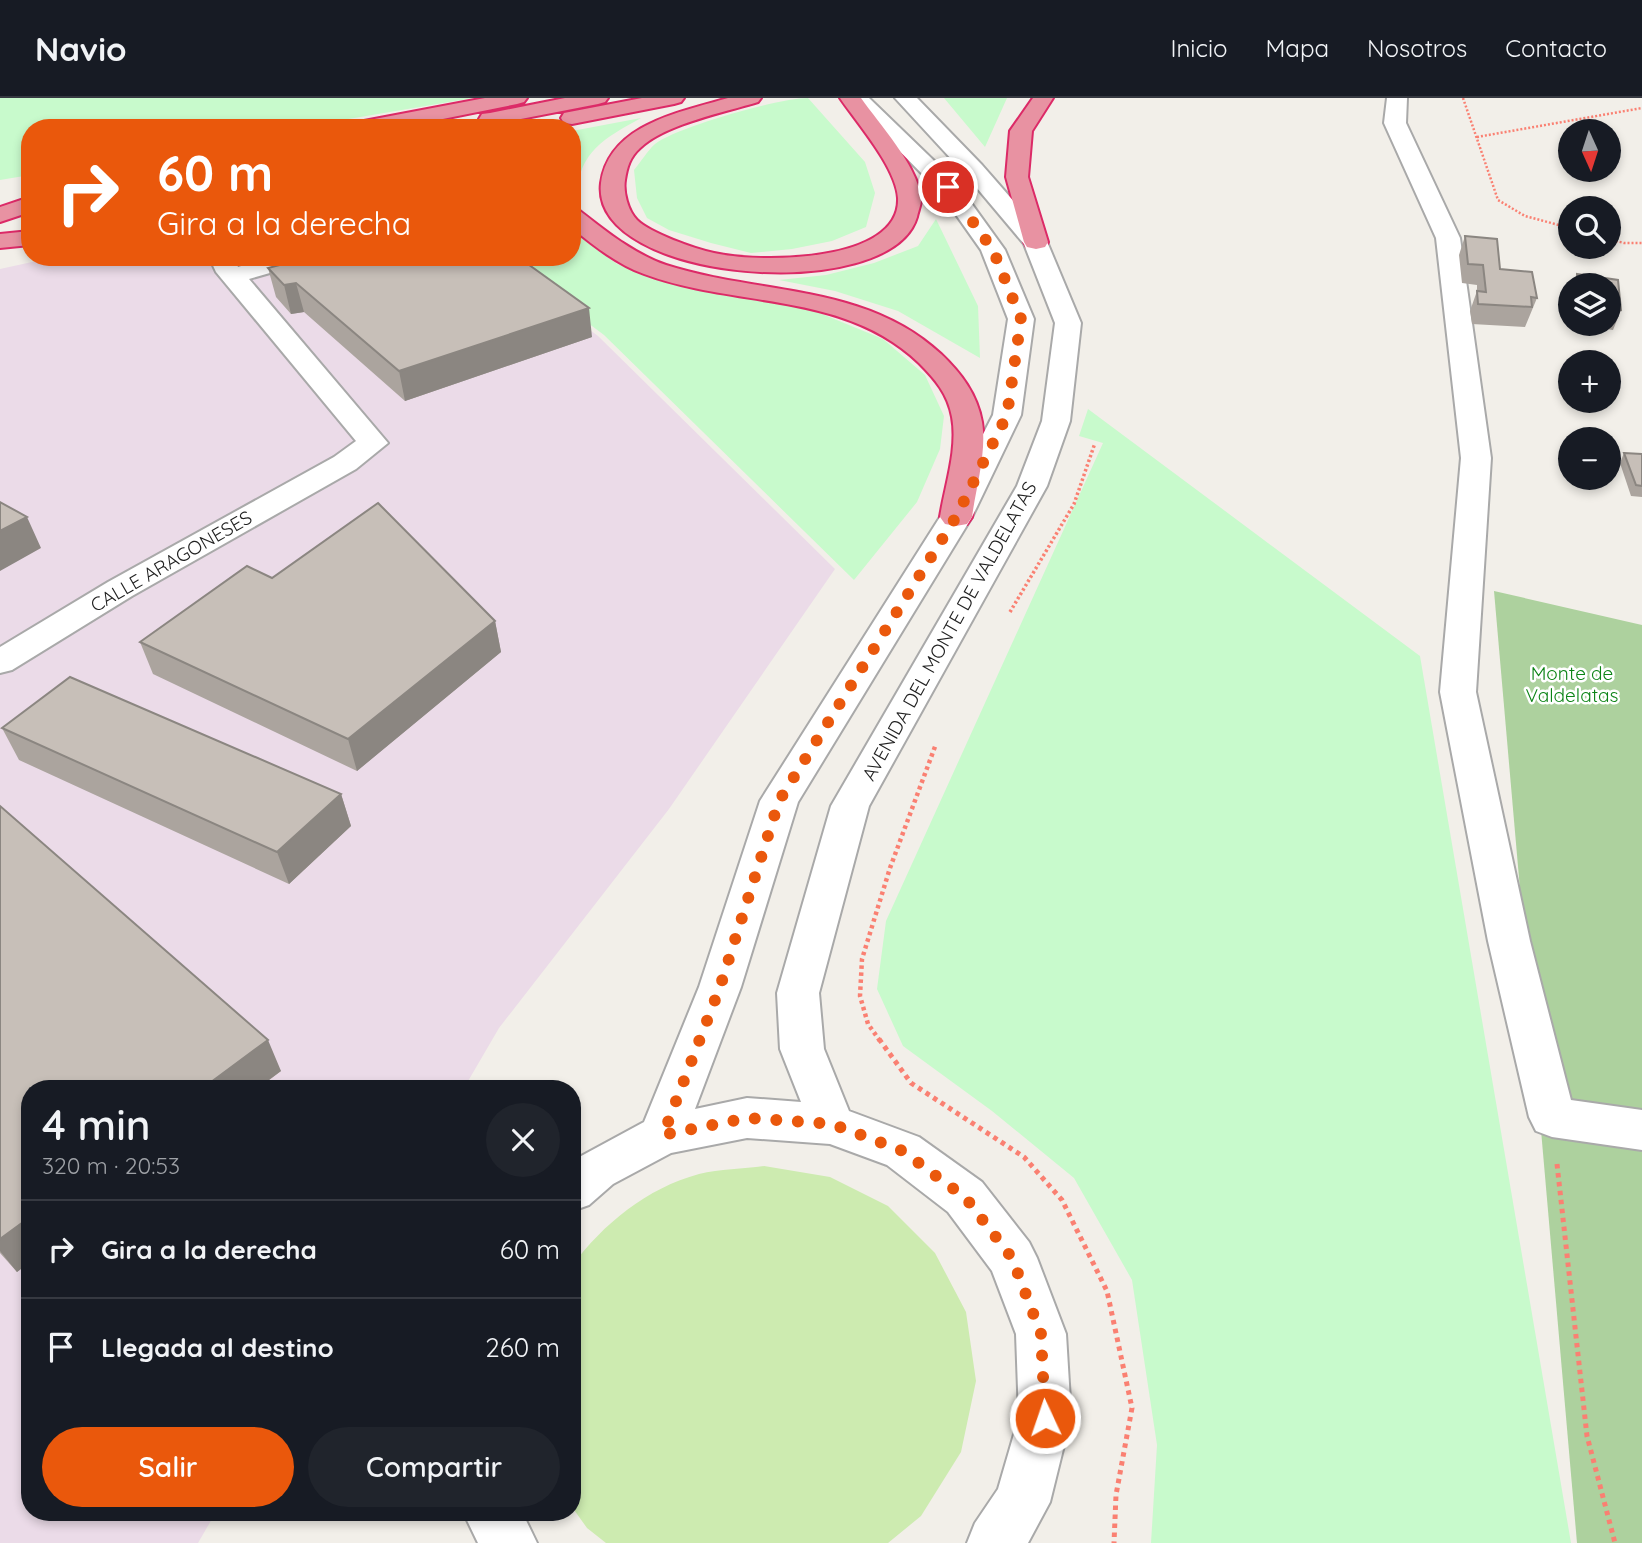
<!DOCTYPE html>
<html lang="es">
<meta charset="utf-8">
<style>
:root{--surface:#171b24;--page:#20242c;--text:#f1f3f6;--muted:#9ea1a6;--line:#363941;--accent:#ea580c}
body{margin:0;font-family:Quicksand,sans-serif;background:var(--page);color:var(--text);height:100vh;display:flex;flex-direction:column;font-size:26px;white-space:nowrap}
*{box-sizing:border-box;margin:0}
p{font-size:23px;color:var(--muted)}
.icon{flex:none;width:38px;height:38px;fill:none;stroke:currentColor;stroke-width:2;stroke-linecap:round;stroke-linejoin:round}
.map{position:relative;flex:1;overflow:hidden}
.drawer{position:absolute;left:21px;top:982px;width:560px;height:441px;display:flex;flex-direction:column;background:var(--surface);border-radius:28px;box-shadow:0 4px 10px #0003}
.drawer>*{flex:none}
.guide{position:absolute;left:21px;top:21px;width:560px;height:147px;border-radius:28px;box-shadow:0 4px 10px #0003;background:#ea580c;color:#fff;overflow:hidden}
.needle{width:46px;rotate:177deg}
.buttons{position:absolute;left:1558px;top:21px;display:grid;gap:14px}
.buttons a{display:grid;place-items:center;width:63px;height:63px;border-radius:50%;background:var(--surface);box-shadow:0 4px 10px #0003;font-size:35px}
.pin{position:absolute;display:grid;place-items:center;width:60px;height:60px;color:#fff;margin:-30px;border:4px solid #fff;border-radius:50%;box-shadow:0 2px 7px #0007}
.me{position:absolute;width:77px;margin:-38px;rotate:357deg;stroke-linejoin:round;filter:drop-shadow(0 0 5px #0008)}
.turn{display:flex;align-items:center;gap:24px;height:147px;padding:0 21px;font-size:32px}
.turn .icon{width:91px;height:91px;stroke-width:2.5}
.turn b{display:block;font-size:49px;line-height:60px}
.round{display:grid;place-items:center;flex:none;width:74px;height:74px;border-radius:37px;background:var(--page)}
.head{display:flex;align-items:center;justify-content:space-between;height:119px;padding:0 21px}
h1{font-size:42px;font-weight:600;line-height:52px}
.cta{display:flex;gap:14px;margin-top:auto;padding:14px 21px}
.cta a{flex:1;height:80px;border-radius:42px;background:var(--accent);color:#fff;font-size:28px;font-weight:600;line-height:80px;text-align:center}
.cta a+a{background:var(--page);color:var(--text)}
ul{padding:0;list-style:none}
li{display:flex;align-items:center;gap:21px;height:98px;padding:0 21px;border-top:2px solid var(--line)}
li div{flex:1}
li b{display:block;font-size:26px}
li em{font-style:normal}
header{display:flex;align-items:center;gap:42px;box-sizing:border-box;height:98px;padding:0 35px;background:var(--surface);border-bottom:2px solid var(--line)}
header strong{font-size:33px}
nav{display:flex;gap:38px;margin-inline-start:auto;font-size:24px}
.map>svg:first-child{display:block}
.industrial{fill:#ebdbe8}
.grass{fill:#cdebb0}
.forest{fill:#add19e}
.park{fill:#c8facc}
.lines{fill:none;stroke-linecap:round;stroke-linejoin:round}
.minor-casing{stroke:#a9a9a9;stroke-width:4}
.highway-casing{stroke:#dc2a67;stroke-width:4}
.path-far3{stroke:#fa8072;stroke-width:2.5;stroke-dasharray:2 2;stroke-linecap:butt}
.path-far2{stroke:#fa8072;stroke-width:3.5;stroke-dasharray:2.5 2.5;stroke-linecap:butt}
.path-far1{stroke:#fa8072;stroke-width:4.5;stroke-dasharray:3.5 3.5;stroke-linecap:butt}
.path{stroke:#fa8072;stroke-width:5;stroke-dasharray:4.5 4.5;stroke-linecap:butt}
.minor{fill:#fff;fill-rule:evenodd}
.highway{fill:#e892a2;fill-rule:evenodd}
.wall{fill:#aba49e}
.shaded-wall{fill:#8b8681}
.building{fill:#c7bfb8;stroke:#8b8681;stroke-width:2}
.route{stroke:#ea580c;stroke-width:12;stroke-dasharray:0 21.6}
.labels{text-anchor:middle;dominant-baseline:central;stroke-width:5;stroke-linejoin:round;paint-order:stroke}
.street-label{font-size:19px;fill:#222;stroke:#fff}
.park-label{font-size:19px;fill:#0c8416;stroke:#fff}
</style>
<header>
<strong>Navio</strong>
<nav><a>Inicio</a><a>Mapa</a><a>Nosotros</a><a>Contacto</a></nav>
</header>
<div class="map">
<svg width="1642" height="1445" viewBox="0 0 1642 1445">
<rect width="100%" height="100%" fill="#f2efe9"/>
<path class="industrial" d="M55,159H503L497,162L598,238L835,471L669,711L499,930L464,990H30V1414H216L198,1445H0V171Z"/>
<path class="grass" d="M764,1068L830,1079L888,1108L935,1155L966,1214L976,1283L961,1354L921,1418L888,1445H606L587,1430L572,1409V1168C603,1126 647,1090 699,1076C720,1071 743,1071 764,1068Z"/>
<path class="forest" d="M1494,493L1642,527V1445H1577Z"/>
<path class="park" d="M0,0H473L295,30H30V77L0,82Z
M808,0L865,64L875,95L866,129L832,143L792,151L751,155L711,145L669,132L647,120L637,100L634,72C641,64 647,53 655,46C677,29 779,0 808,0Z
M944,0H1007L985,49Z
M641,20C605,40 578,54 577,98L572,96V33Z
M936,121L978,208L980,260L898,213L835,193L779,182L826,177L874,165L918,148Z
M572,133L617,166L675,187L805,209L883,241L925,277L944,318L940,351L917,404L854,482L604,237L504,162L513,159H572Z
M1088,311L1420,558L1571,1445H1151L1157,1347L1132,1182L1074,1080L992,1013L903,948L877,891L886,823L1103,345L1079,338Z"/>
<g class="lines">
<defs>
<path id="minor" d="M847,0H869L956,84L1005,152L1034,221L1021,317L972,419L798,704L741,889L695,1011L747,1000L801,1004L780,951L777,895L831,708L1017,388L1042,323L1055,225L1024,146L966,77L895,0H917L982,67L1045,139L1081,225L1070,323L1047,388L869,708L819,895L824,951L849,1013L919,1039L982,1084L1029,1144L1037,1160L1066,1236L1071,1319L1050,1404L1028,1445H967L975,1425L998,1391L1019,1319L1016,1236L992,1173L948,1114L887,1067L830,1046L747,1040L671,1055L613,1086L589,1107L572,1113V1063L644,1024L699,889L760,703L940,419L993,317L1008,221L981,152L940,94Z
M1387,0H1407L1406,25L1460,140L1491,360L1476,594L1530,843L1571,1002L1642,1012V1052L1552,1039L1536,1033L1529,1019L1488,843L1440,594L1461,360L1436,140L1384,25Z
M209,159H234L238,169L271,159H311L308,164L249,181L388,345L356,371L132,498L12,572L0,575V549L108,484L334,359L356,343L216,174Z
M463,1414H522L537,1445H478Z"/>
<path id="highway" d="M485,0H527L524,4L517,6L398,30H353L356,25L364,23Z
M565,0H608L605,4L598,6L490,27L482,26L479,21L482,16L490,15Z
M642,0H684L681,4L674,6L572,26L564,25L561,20L564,15Z
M728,0H761L758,4C726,14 665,26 640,50C630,59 627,69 625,82C623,94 628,113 637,122C650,135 695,151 714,155C756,165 901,166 898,100C896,69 857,25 840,0H861C880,27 916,66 921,99C922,105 918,113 917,119C891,208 589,185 601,85C609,26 681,14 728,0Z
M1033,0H1053L1032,33L1028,79L1048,144L1045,149L1036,151L1027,149L1024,144L1006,79L1010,33Z
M30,99V114L0,124V109Z
M572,111L580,113C607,134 634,156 666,167C759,197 865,185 941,256C961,275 977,296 982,324C987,354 976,389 972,419L967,426L956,428L945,426L940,419C945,387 958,351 952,319C948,296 935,281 919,265C844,193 735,210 644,176C617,166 594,148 572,130Z
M30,133V147L0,150V136Z"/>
</defs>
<use href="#minor" class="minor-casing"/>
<use href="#highway" class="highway-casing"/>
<path class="path-far3" d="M1463,0L1498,102L1525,118L1570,130
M1477,39L1642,10
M1608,141L1624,145H1642"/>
<path class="path-far2" d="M1010,514L1074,406L1095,345"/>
<path class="path-far1" d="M880,943L868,926L860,898L862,861L890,770L936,646"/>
<path class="path" d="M879,941L911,985L1024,1059L1062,1102L1107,1193L1132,1310L1116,1397L1114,1445
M1557,1066L1587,1338L1615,1445"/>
<use href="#minor" class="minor"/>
<use href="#highway" class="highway"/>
</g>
<path class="wall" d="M1465,138L1500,171L1537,200L1525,229L1472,226L1470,213L1477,193V187L1462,185L1459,157Z
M273,163L592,239L405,303L304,214L291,216L276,199L268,170L274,168Z
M1577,176L1618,182L1621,212L1613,232L1571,226H1608V187H1573Z
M1624,355L1642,356V399L1631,398L1620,365Z
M272,480L495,523L501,554L357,673L153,576L140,544Z
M2,630L341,696L351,728L289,786L19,662Z
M0,708L281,973L17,1174L0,1155Z"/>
<path class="shaded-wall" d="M296,185L304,214L291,216L284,187Z
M589,210L592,239L405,303L399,273Z
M27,419L41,450L0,473V433Z
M495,523L501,554L357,673L348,641Z
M341,696L351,728L289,786L277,754Z
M268,942L281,973L258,990H203Z
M30,1119V1164L17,1174L0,1153V1141Z"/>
<path class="building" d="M1465,138L1497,141L1500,171L1532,174L1537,200L1531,199L1532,209L1478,206L1477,193L1486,194L1483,167L1468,166Z
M289,159H518L589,210L399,273L296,185L284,187L268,170L280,167L273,163Z
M1577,176L1618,182L1621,212L1608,210V187H1577Z
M1624,355L1642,356V388L1636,387Z
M0,404L27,419L0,433Z
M378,405L495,523L348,641L140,544L247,468L272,480Z
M70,579L341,696L277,754L2,630Z
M0,708L268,942L203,990H30V1119L0,1141Z"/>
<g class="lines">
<path class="route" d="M948,89L993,152L1021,221L1007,317L956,419L779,703L720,889L663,1037L747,1020L832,1026L903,1053L944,1084L965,1099L1012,1160L1041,1236L1045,1320"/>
</g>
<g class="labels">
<g class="street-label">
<text transform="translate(171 463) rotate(-30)">CALLE ARAGONESES</text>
<text transform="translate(949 533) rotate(-61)">AVENIDA DEL MONTE DE VALDELATAS</text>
</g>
<g class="park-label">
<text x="1572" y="575">Monte de<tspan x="1572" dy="22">Valdelatas</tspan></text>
</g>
</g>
</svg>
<div class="buttons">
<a><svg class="needle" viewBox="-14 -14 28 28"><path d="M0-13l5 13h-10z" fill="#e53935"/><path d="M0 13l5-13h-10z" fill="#9ea1a6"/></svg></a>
<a><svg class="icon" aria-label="search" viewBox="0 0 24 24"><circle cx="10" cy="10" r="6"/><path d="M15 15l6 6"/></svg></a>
<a><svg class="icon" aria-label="layers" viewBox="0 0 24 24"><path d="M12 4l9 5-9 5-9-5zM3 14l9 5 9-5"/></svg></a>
<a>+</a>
<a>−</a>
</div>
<div class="pin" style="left:948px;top:89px;background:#d93025"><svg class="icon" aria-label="arrive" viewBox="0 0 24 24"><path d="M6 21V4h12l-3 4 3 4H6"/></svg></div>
<svg class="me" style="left:1045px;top:1320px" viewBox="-20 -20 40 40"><circle r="17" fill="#ea580c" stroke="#fff" stroke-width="3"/><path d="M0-11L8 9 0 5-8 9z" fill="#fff"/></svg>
<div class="guide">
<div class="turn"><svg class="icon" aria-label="right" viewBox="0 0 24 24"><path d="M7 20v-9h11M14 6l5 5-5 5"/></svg><div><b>60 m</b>Gira a la derecha</div></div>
</div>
<section class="drawer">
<div class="head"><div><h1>4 min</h1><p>320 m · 20:53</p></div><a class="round"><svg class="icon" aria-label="close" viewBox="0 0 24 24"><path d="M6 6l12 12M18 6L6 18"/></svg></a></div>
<ul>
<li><svg class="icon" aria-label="right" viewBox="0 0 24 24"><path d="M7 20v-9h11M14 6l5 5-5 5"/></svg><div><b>Gira a la derecha</b></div><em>60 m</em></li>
<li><svg class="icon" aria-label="arrive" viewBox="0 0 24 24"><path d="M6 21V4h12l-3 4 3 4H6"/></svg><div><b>Llegada al destino</b></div><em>260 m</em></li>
</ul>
<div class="cta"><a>Salir</a><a>Compartir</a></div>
</section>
</div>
